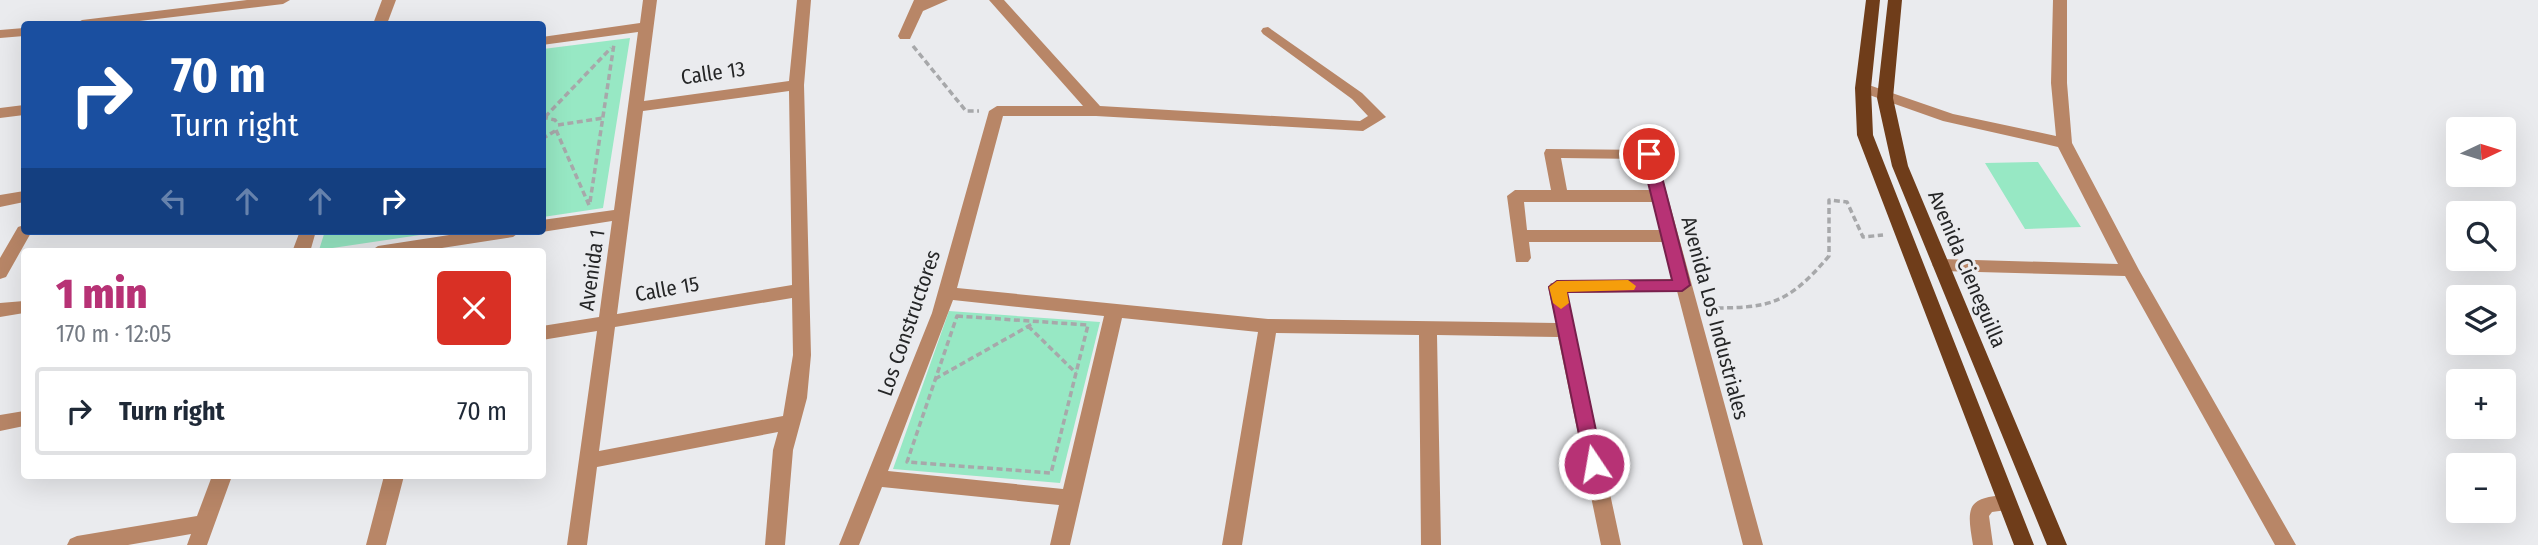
<!DOCTYPE html>
<meta charset="utf-8">
<style>
:root{--surface:#fff;--page:#f6f6f7;--text:#1f2937;--muted:#747a83;--line:#e0e1e3;--accent:#b73275}
body{margin:0;font-family:"Fira Sans Condensed",sans-serif;background:var(--page);color:var(--text);height:100vh;display:flex;flex-direction:column;font-size:26px;white-space:nowrap}
*{box-sizing:border-box;margin:0}
p{font-size:23px;color:var(--muted)}
.icon{flex:none;width:38px;height:38px;fill:none;stroke:currentColor;stroke-width:2;stroke-linecap:round;stroke-linejoin:round}
.map{position:relative;flex:1;overflow:hidden}
.side{position:absolute;left:21px;top:248px;width:525px;height:231px;display:flex;flex-direction:column;background:var(--surface);border-radius:7px;box-shadow:0 7px 28px #0002}
.side>*{flex:none}
.guide{position:absolute;left:21px;top:21px;width:525px;height:214px;border-radius:7px;box-shadow:0 7px 28px #0002;background:#1a4fa0;color:#fff;overflow:hidden}
.needle{width:46px;rotate:86deg}
.controls{position:absolute;left:2446px;top:117px;display:grid;gap:14px}
.controls a{display:grid;place-items:center;width:70px;height:70px;border-radius:7px;background:var(--surface);box-shadow:0 7px 28px #0002;font-size:35px}
.pin{position:absolute;display:grid;place-items:center;width:60px;height:60px;color:#fff;margin:-30px;border:4px solid #fff;border-radius:50%;box-shadow:0 2px 7px #0007}
.me{position:absolute;width:77px;margin:-38px;rotate:348deg;stroke-linejoin:round;filter:drop-shadow(0 0 5px #0008)}
.turn{display:flex;align-items:center;gap:24px;height:147px;padding:0 35px;font-size:32px}
.turn .icon{width:91px;height:91px;stroke-width:2.5}
.turn b{display:block;font-size:49px;line-height:60px}
.lanes{display:flex;align-items:center;height:66px;padding:0 35px;background:#0003;justify-content:center;gap:35px;direction:ltr}
.lanes .off{opacity:.35}
.round{display:grid;place-items:center;flex:none;width:74px;height:74px;border-radius:7px;background:var(--page)}
.headline{display:flex;align-items:center;justify-content:space-between;height:119px;padding:0 35px}
h1{font-size:42px;font-weight:800;line-height:52px;color:var(--accent)}
ul{padding:0;list-style:none}
li{display:flex;align-items:center;gap:21px;height:88px;margin:0 14px 10px;padding:0 21px;border:4px solid var(--line);border-radius:7px}
li div{flex:1}
li b{display:block;font-size:26px}
li em{font-style:normal}
.map>svg:first-child{display:block}
.green{fill:#97e8c4}
.lines{fill:none;stroke-linecap:round;stroke-linejoin:round}
.path{stroke:#a7a8aa;stroke-width:3.5;stroke-dasharray:6 3.5;stroke-linecap:butt}
.minor{fill:#b88667;fill-rule:evenodd}
.major{fill:#6f3d1a;fill-rule:evenodd}
.route{fill:#b73275;stroke:#77204c;stroke-width:2}
.slow{fill:#f59e0b}
.labels{text-anchor:middle;dominant-baseline:central;stroke-width:6;stroke-linejoin:round;paint-order:stroke}
.street-label{font-size:21px;fill:#252627;stroke:#eaebee}
</style>
<div class="map">
<svg width="2538" height="545" viewBox="0 0 2538 545">
<rect width="100%" height="100%" fill="#eaebee"/>
<path class="green" d="M630,38L603,208L543,217V49Z
M2038,162L2081,227L2025,229L1985,163Z
M325,231H447L319,250Z
M949,311L1100,322L1060,483L893,469Z"/>
<g class="lines">
<path class="path" d="M913,46L966,111H979
M542,117L555,120L558,124
M545,117L611,48
M558,125L603,118
M556,130L589,205
M542,139L555,131
M590,202L614,44
M1708,308C1770,308 1787,305 1829,256V200L1847,202L1863,237L1883,235
M957,316L1088,325L1051,473L907,462Z
M1028,326L1076,373
M935,379L1034,323"/>
<path class="minor" d="M247,0H290L283,4L114,24H75L82,20Z
M382,0H396L387,24H373Z
M643,0H657L644,101L789,81L797,0H811L804,85L811,355L807,398L793,450L785,545H765L773,450L778,432L597,467L587,545H567L597,331L542,340V326L599,317L612,221L542,232L539,231H542V220L614,210L638,32L542,45V37L640,23ZM789,91L792,285L617,314L643,111ZM792,298L793,355L783,416L599,451L615,327Z
M914,0H948L923,11L910,39H900L898,36Z
M989,0H1004L1100,106L1360,121L1368,116L1352,99L1263,34L1261,31L1263,28L1268,27L1362,93L1386,117L1363,131L1096,116H1003L957,288L1268,319L1556,323L1548,287L1551,283L1673,279L1664,242H1529L1531,258L1528,262H1516L1507,196L1515,190H1551L1544,153L1546,149L1655,150L1763,545H1743L1677,291L1567,293L1621,545H1601L1558,337L1437,335L1441,545H1421L1419,335L1276,333L1242,545H1222L1258,332L1122,318L1070,545H1050L1059,505L882,487L859,545H839L932,313L989,111L997,106H1083ZM1561,158L1642,159L1650,190H1567ZM1524,202H1653L1661,230H1527ZM953,300L1104,316L1063,489L888,471Z
M2053,0H2067V83L2072,143L2139,270L2296,545H2275L2125,276L1941,271L1932,265L1941,259L2118,264L2058,147L1943,121L1858,91L1855,88L1863,83L1953,114L2056,136L2051,83Z
M24,28V36L0,38V30Z
M24,105V115L0,118V108Z
M24,191V202L0,207V195Z
M24,225V231H32L6,277L0,279V258L18,227Z
M300,231H316L310,252H292Z
M475,231H521L513,237L416,252H369L378,246Z
M24,301V313L0,317V303Z
M24,411V426L0,431V415Z
M212,476H232L207,545H187L191,534L128,545H67L70,539L77,536L197,516Z
M384,476H404L386,545H366Z
M2007,495L2014,497L2017,503L2014,509L1992,512L1989,516L1993,545H1973C1967,509 1965,497 2007,495Z"/>
<path class="major" d="M1866,0H1880L1871,88L1873,135L2034,545H2014L1857,135L1855,88Z
M1888,0H1902L1893,98L1908,166L2067,545H2047L1892,166L1877,98Z"/>
</g>
<path class="route" d="M1649,149L1656,154L1690,285L1682,291L1567,292L1603,464L1600,470L1594,472L1588,470L1585,464L1549,287L1557,281L1672,280L1641,154Z"/>
<path class="slow" d="M1628,280L1636,286L1634,290L1567,292L1569,303L1561,309L1553,303L1549,287L1557,281Z"/>
<g class="labels">
<g class="street-label">
<text transform="translate(713 73) rotate(-8)">Calle 13</text>
<text transform="translate(1967 269) rotate(67)">Avenida Cieneguilla</text>
<text transform="translate(592 270) rotate(-82)">Avenida 1</text>
<text transform="translate(667 289) rotate(-10)">Calle 15</text>
<text transform="translate(1715 318) rotate(75)">Avenida Los Industriales</text>
<text transform="translate(909 323) rotate(-71)">Los Constructores</text>
</g>
</g>
</svg>
<div class="controls">
<a><svg class="needle" viewBox="-14 -14 28 28"><path d="M0-13l5 13h-10z" fill="#e53935"/><path d="M0 13l5-13h-10z" fill="#747a83"/></svg></a>
<a><svg class="icon" aria-label="search" viewBox="0 0 24 24"><circle cx="10" cy="10" r="6"/><path d="M15 15l6 6"/></svg></a>
<a><svg class="icon" aria-label="layers" viewBox="0 0 24 24"><path d="M12 4l9 5-9 5-9-5zM3 14l9 5 9-5"/></svg></a>
<a>+</a>
<a>−</a>
</div>
<div class="pin" style="left:1649px;top:154px;background:#d93025"><svg class="icon" aria-label="arrive" viewBox="0 0 24 24"><path d="M6 21V4h12l-3 4 3 4H6"/></svg></div>
<svg class="me" style="left:1594px;top:464px" viewBox="-20 -20 40 40"><circle r="17" fill="#b73275" stroke="#fff" stroke-width="3"/><path d="M0-11L8 9 0 5-8 9z" fill="#fff"/></svg>
<div class="guide">
<div class="turn"><svg class="icon" aria-label="right" viewBox="0 0 24 24"><path d="M7 20v-9h11M14 6l5 5-5 5"/></svg><div><b>70 m</b>Turn right</div></div>
<div class="lanes"><svg class="icon off" aria-label="left" viewBox="0 0 24 24"><path d="M17 20v-9H6M10 6l-5 5 5 5"/></svg><svg class="icon off" aria-label="ahead" viewBox="0 0 24 24"><path d="M12 20V5M6 11l6-6 6 6"/></svg><svg class="icon off" aria-label="ahead" viewBox="0 0 24 24"><path d="M12 20V5M6 11l6-6 6 6"/></svg><svg class="icon" aria-label="right" viewBox="0 0 24 24"><path d="M7 20v-9h11M14 6l5 5-5 5"/></svg></div>
</div>
<section class="side">
<div class="headline"><div><h1>1 min</h1><p>170 m · 12:05</p></div><a class="round" style="background:#d93025;color:#fff"><svg class="icon" aria-label="close" viewBox="0 0 24 24"><path d="M6 6l12 12M18 6L6 18"/></svg></a></div>
<ul>
<li><svg class="icon" aria-label="right" viewBox="0 0 24 24"><path d="M7 20v-9h11M14 6l5 5-5 5"/></svg><div><b>Turn right</b></div><em>70 m</em></li>
</ul>
</section>
</div>
